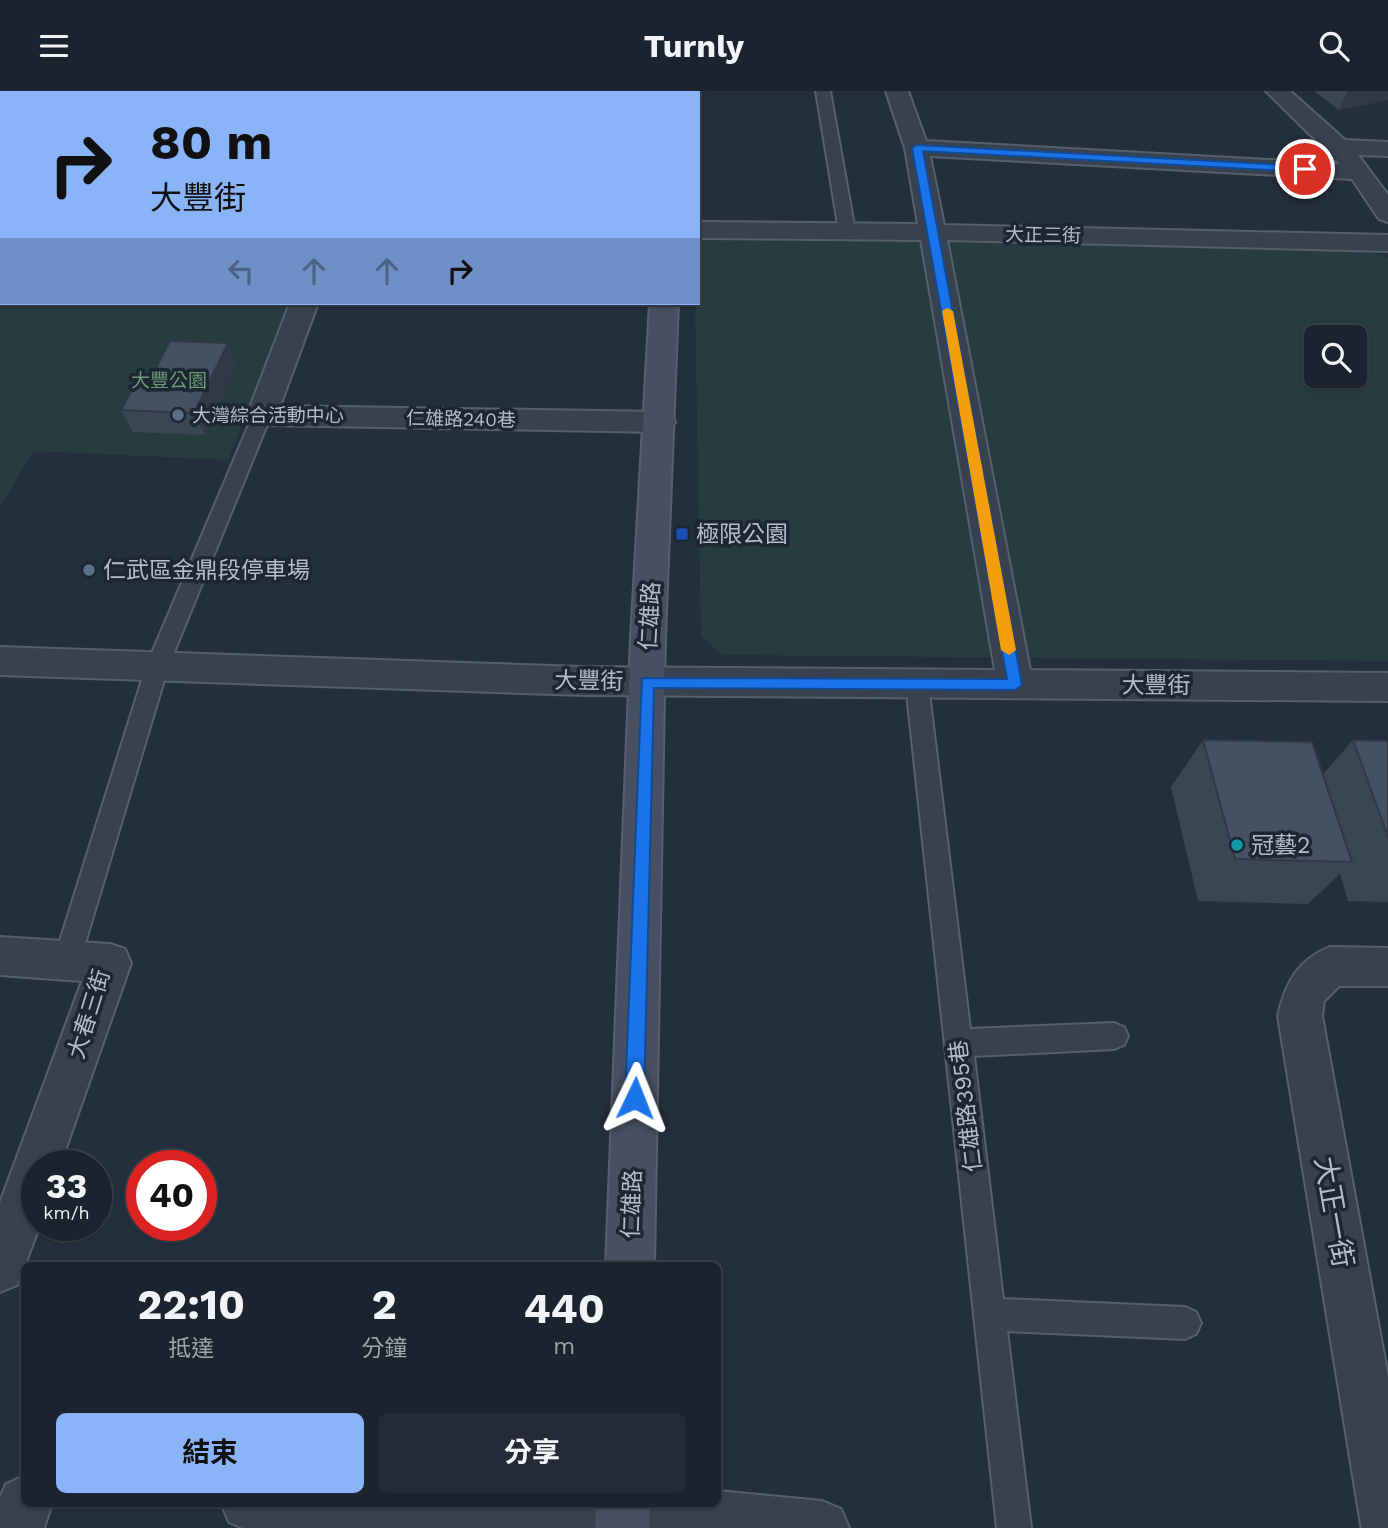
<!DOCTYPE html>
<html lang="zh-TW">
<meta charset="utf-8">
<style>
:root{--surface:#1b232e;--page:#242b36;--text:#f1f3f6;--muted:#a0a4aa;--line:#39404a;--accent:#8ab4f8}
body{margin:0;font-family:"Work Sans","Noto Sans TC",sans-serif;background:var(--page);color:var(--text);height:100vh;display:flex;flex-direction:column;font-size:26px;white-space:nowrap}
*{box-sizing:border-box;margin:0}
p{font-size:23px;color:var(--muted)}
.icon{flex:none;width:38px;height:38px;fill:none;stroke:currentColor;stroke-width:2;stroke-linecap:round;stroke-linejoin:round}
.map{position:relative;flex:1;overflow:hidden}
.drawer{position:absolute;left:21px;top:1171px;width:700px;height:245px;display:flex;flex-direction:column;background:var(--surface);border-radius:10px;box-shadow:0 2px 5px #0004,0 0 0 2px var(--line)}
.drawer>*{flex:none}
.top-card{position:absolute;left:0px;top:0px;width:700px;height:214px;box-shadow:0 2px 5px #0004,0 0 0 2px var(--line);background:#8ab4f8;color:#111;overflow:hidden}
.buttons{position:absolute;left:1304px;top:234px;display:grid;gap:14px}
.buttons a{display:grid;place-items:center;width:63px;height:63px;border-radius:10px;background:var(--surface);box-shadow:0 2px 5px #0004,0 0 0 2px var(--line);font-size:35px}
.speed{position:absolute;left:21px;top:1059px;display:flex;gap:14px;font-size:35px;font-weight:700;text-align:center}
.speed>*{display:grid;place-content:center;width:91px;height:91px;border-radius:50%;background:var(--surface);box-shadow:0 2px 5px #0004,0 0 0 2px var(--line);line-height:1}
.speed small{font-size:18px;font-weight:400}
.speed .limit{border:10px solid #d22;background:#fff;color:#111}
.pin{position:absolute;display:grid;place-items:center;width:60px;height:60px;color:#fff;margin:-30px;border:4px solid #fff;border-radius:50%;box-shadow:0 2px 7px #0007}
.me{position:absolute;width:77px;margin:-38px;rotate:2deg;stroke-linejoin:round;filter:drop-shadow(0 0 5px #0008)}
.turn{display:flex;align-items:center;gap:24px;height:147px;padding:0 35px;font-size:32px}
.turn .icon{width:91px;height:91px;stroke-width:2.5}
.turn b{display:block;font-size:49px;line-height:60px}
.lanes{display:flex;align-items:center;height:66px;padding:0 35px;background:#0003;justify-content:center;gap:35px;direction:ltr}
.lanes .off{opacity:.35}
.eta{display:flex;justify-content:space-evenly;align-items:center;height:119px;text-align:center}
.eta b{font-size:42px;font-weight:700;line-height:49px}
.action{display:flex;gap:14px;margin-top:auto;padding:14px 35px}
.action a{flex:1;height:80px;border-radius:10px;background:var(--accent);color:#111;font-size:28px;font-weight:700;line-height:80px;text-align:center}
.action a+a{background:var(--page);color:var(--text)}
header{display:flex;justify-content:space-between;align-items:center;height:91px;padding:0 35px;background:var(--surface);font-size:32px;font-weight:700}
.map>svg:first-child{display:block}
.green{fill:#263c3f;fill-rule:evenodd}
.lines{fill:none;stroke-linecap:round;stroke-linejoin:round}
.lane-casing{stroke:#565f6c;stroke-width:4}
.street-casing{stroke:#565f6c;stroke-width:4}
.secondary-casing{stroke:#565f6c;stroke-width:4}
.lane{fill:#38414e;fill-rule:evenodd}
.street{fill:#38414e;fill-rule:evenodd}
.secondary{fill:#465061;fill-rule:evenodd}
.wall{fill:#3b4654}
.shaded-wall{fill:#303945}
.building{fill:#455162;stroke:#303945;stroke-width:2}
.route{fill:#1a73e8;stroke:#114b97;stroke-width:2}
.slow{fill:#f59e0b}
.service-dot{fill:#5c6f8a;stroke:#1d2633;stroke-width:2.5}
.transit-dot{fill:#1a4fb4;stroke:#1d2633;stroke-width:2.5}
.culture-dot{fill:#0f9aa8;stroke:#1d2633;stroke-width:2.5}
.labels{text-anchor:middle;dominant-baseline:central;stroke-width:7;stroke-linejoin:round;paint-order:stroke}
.far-street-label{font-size:19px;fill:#b4bcc9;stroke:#1d2633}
.far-park-label{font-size:19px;fill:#6b9a76;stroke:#1d2633}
.far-poi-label{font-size:19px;fill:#b4bcc9;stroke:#1d2633;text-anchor:start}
.poi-label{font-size:23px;fill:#b4bcc9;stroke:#1d2633;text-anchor:start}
.street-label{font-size:23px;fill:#b4bcc9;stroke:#1d2633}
.near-street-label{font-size:28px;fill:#b4bcc9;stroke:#1d2633}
</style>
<header><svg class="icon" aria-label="menu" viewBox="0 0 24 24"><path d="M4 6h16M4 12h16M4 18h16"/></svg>Turnly<svg class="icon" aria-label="search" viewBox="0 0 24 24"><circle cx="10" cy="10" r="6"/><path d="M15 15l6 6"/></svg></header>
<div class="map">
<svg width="1388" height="1437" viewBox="0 0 1388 1437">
<rect width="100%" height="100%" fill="#242f3e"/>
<path class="green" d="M0,136L2,212H291L228,369L34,360L0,416Z
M711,145L1361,158L1388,166V570L723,564L701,545L695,212H698V152ZM1316,247H1354V285H1316Z"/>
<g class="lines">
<defs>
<path id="lane" d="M272,0H286V2H272Z
M816,0H830L855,140L847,145L839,140Z
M262,318L269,320L271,324L168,576L80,869L76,878L67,881L58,878L54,869L146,576L253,324L255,320Z
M917,584L925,587L928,593L970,938L1114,932L1124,936L1128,945L1124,954L1114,958L974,965L1003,1208L1185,1216L1196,1221L1201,1232L1196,1243L1185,1248L1007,1240L1031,1437H997L906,593L909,587Z"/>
<path id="street" d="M132,0H154L131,2Z
M381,0H403V2H381Z
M886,0H908L926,50L1340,73L1266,0H1290L1345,49L1388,51V65L1358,64L1388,104V131L1379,128L1352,88L930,65L944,134L1388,144V160L947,149L1030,579L1388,582V610L582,604L0,584V556L582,576L995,579L921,149L698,147V131L918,133L905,57Z
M2,16V31L0,32V17Z
M290,212H318L280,315L660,321L671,324L675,331L671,338L660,341L262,334L252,331L247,324Z
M0,846L110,853L125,858L131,872L60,1074H37V1134H40L17,1194L0,1201V1112L82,890L0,884Z
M1330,856L1388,857V895H1339L1324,910L1322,925L1388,1286V1437H1362L1361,1434L1278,925C1285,893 1298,868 1330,856Z
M24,1385V1412H52L44,1437H0V1407L6,1393Z
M718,1400L822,1410L841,1418L849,1437H243L229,1431L221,1412H718Z"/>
<path id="secondary" d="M660,0H682V2H660Z
M650,212H678L665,547L654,1174H606L631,547Z
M596,1412H650L649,1437H595Z"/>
</defs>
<use href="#lane" class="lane-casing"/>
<use href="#street" class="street-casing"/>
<use href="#secondary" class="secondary-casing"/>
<use href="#lane" class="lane"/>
<use href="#street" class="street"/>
<use href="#secondary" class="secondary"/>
</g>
<path class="wall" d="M1314,0H1388V9L1339,19Z
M228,252L237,274L205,344L133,341L121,319L152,285Z
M1203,649L1323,683L1353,649L1388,650V811L1348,810L1340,783L1308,813L1198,810L1171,696Z"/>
<path class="shaded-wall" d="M1348,0H1388V9L1339,19Z
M228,252L237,274L205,344L194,322Z"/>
<path class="building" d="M170,250L228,252L194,322L121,319L140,284L152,285Z
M1203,649L1312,651L1352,771L1235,768Z
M1353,649L1388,650V746Z"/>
<path class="route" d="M917,54L1305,75L1310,78L1305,81L923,60L1022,594L1015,599L654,597L644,1007L641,1013L635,1016L628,1013L625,1007L642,587L1007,588L912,57Z"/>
<path class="slow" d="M947,217L953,220L1016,559L1009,564L1001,559L942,220Z"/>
<g class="service-dot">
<circle cx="178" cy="324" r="7"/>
<circle cx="89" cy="479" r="7"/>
</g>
<rect class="transit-dot" x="675" y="436" width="14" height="14" rx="3.5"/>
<circle class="culture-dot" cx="1237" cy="754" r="7"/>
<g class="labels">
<g class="far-street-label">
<text transform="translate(1043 144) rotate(1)">大正三街</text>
<text transform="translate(461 328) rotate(1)">仁雄路240巷</text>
</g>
<g class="far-park-label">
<text x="169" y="289">大豐公園</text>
</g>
<g class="far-poi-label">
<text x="192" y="324">大灣綜合活動中心</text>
</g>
<g class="poi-label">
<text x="696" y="443">極限公園</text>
<text x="103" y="479">仁武區金鼎段停車場</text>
<text x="1251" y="754">冠藝2</text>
</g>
<g class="street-label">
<text transform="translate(650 525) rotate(-87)">仁雄路</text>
<text transform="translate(589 590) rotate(1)">大豐街</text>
<text x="1156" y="594">大豐街</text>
<text transform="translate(89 923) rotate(-73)">大春三街</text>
<text transform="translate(966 1015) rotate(-97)">仁雄路395巷</text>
<text transform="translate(632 1113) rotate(-88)">仁雄路</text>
</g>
<g class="near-street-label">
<text transform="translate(1334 1121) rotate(80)">大正一街</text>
</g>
</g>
</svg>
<div class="buttons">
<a><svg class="icon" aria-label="search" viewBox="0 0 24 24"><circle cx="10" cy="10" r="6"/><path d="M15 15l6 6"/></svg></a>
</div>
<div class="speed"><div>33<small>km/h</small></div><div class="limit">40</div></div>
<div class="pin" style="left:1305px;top:78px;background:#d93025"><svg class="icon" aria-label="arrive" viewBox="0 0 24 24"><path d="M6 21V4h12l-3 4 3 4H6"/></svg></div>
<svg class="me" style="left:635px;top:1007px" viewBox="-20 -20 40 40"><path d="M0-17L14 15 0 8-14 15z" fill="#1a73e8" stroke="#fff" stroke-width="4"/></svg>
<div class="top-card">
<div class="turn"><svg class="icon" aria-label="right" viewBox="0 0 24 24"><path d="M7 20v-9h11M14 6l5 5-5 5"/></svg><div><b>80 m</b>大豐街</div></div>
<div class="lanes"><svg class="icon off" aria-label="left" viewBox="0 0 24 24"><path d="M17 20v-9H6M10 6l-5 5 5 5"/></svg><svg class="icon off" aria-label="ahead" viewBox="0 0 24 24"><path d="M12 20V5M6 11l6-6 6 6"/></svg><svg class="icon off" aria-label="ahead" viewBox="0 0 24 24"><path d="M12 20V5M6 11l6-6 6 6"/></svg><svg class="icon" aria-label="right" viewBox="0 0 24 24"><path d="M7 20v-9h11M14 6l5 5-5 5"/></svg></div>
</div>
<section class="drawer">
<div class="eta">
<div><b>22:10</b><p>抵達</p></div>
<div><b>2</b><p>分鐘</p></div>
<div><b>440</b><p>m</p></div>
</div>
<div class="action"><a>結束</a><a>分享</a></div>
</section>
</div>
